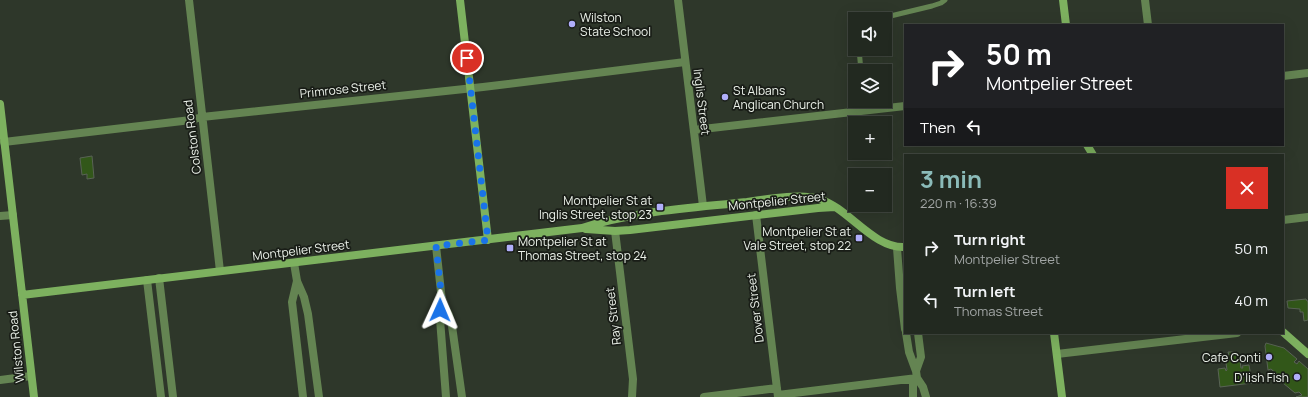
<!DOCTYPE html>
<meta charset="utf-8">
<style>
:root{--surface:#222920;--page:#2e352d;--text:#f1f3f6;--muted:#a2a6a5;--line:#3f453e;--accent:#8bbbb9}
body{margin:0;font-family:Manrope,sans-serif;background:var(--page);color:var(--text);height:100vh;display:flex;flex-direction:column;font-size:15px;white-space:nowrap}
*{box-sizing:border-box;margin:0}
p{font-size:13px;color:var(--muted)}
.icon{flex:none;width:22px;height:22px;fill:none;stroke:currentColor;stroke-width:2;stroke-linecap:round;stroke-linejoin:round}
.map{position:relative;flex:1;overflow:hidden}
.side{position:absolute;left:904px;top:154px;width:380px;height:180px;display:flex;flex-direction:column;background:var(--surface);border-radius:0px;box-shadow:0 4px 16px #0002,0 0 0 1px var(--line)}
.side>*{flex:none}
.guide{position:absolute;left:904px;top:24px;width:380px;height:122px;border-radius:0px;box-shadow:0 4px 16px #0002,0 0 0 1px var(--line);background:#202124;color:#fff;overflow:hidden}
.buttons{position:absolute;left:848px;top:12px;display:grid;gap:8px}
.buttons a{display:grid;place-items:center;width:44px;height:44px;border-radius:0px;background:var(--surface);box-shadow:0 4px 16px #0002,0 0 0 1px var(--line);font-size:20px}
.pin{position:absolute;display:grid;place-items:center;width:34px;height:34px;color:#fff;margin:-17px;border:2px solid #fff;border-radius:50%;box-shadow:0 1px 4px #0007}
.me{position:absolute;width:44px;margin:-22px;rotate:1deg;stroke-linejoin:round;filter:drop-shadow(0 0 3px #0008)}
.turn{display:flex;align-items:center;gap:14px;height:84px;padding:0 16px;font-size:18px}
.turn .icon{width:52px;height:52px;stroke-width:2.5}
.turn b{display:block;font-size:28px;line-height:34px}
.then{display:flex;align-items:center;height:38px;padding:0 16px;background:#0003;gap:8px;font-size:15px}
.round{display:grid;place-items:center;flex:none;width:42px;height:42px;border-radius:0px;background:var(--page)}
.headline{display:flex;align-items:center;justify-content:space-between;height:68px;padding:0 16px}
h1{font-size:24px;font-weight:700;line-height:30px;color:var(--accent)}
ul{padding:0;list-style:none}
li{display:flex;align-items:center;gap:12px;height:52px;padding:0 16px}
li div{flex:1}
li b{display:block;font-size:15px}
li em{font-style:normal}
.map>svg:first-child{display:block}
.building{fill:#325719;stroke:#596355}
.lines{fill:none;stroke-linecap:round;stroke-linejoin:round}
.lane{stroke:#648452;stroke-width:5}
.street{stroke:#648452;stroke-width:8}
.secondary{stroke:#7db15f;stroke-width:8}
.route{stroke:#1a73e8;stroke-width:7;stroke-dasharray:0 12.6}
.poi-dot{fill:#b0aefa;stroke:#191d17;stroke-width:1.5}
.labels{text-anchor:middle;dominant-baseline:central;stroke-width:3.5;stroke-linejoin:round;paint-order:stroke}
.poi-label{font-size:12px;fill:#ecf2ea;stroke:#191d17;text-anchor:end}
.street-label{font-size:12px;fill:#ecf2ea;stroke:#191d17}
</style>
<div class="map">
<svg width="1308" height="397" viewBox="0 0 1308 397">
<rect width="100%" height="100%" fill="#2e372a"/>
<path class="building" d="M92,156L94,178L87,179V174L82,175L80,158Z
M1306,299L1307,301H1308V320L1304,321L1303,312H1300V309L1288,308L1287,301Z
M1266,343L1284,348L1297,359L1294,362L1297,364L1299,361L1308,369V397H1296L1302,395L1299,392L1295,393L1277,378L1279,376L1271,369L1268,370L1265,346Z
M1228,352H1236V354H1239L1241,368H1243L1242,366L1249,365L1252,383L1220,387L1218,369L1225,368L1226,371L1227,370L1225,356L1229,355Z"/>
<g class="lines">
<path class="lane" d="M878,19L932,6L941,3L945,0
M859,49L861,71
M865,101V110"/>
<path class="street" d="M189,0L220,271
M678,0L703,206
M1145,0L1148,25
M1283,76L1308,73
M694,130L905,106
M4,142L191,120L202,117L483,87L685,62
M756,215L778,397
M0,216L13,215
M1283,220L1308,217
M615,231L633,379L632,397
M436,246L442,301L440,319L446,397
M897,248L900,288L905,329
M294,263L297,281L304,297L308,314L319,397
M159,278L173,397
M147,280L161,397
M297,281L292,302L303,397
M442,301L449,315L452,326L462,397
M906,333L909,352L916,371L917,378L923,387L926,397
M1057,354L1237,333
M916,371L921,357L918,333
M0,380L31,376
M778,395L917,378
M704,397L777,388
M913,397V384L917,378"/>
<path class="secondary" d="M460,0L488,240
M1063,0L1066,25
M0,104L34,397
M1087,145L1093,155
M586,229L615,231L630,230L818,208L835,207
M22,295L582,228C635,211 692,208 747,202C767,199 801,193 819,199C849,208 873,249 905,247
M1283,332L1308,354
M1054,333L1062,397"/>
</g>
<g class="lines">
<path class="route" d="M440,310L442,301L436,246L488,240L467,58"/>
</g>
<g class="poi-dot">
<circle cx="572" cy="24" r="4"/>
<circle cx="725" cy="97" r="4"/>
<rect x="656" y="203" width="8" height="8" rx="2"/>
<rect x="855" y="234" width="8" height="8" rx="2"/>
<rect x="506" y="244" width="8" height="8" rx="2"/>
<circle cx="1269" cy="357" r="4"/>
<circle cx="1297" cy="377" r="4"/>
</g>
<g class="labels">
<g class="poi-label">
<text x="580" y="17" text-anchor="start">Wilston<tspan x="580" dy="14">State School</tspan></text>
<text x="733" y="90" text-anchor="start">St Albans<tspan x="733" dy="14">Anglican Church</tspan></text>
<text x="652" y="200">Montpelier St at<tspan x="652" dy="14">Inglis Street, stop 23</tspan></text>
<text x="851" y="231">Montpelier St at<tspan x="851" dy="14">Vale Street, stop 22</tspan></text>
<text x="518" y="241" text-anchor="start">Montpelier St at<tspan x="518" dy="14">Thomas Street, stop 24</tspan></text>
<text x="1261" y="357">Cafe Conti</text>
<text x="1289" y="377">D'lish Fish</text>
</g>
<g class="street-label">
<text transform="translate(343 89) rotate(-6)">Primrose Street</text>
<text transform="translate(702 102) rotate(83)">Inglis Street</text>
<text transform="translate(192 137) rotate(-97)">Colston Road</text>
<text transform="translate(777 201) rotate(-6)">Montpelier Street</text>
<text transform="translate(301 250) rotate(-7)">Montpelier Street</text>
<text transform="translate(755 308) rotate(-97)">Dover Street</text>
<text transform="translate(613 316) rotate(-97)">Ray Street</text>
<text transform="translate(16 347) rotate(-96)">Wilston Road</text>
</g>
</g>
</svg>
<div class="buttons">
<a><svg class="icon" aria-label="sound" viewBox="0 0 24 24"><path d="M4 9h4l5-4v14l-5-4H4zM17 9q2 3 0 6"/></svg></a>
<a><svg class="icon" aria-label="layers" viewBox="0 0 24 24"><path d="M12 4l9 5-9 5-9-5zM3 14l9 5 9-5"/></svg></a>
<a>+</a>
<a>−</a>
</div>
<div class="pin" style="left:467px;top:58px;background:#d93025"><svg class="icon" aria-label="arrive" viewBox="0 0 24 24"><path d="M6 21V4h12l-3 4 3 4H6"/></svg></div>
<svg class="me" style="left:440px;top:310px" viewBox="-20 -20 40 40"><path d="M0-17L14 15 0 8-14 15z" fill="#1a73e8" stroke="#fff" stroke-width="4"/></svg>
<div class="guide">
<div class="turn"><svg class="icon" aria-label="right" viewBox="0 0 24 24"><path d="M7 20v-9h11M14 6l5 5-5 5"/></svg><div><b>50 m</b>Montpelier Street</div></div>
<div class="then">Then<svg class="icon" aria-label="left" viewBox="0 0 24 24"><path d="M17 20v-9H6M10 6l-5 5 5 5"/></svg></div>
</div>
<section class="side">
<div class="headline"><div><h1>3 min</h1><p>220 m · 16:39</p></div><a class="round" style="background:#d93025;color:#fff"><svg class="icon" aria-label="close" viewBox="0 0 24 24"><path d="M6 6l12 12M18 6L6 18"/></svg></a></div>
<ul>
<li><svg class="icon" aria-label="right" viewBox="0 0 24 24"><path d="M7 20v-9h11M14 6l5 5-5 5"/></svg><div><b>Turn right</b><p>Montpelier Street</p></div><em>50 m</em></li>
<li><svg class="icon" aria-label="left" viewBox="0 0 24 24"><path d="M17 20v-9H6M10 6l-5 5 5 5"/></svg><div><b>Turn left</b><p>Thomas Street</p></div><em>40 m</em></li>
</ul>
</section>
</div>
